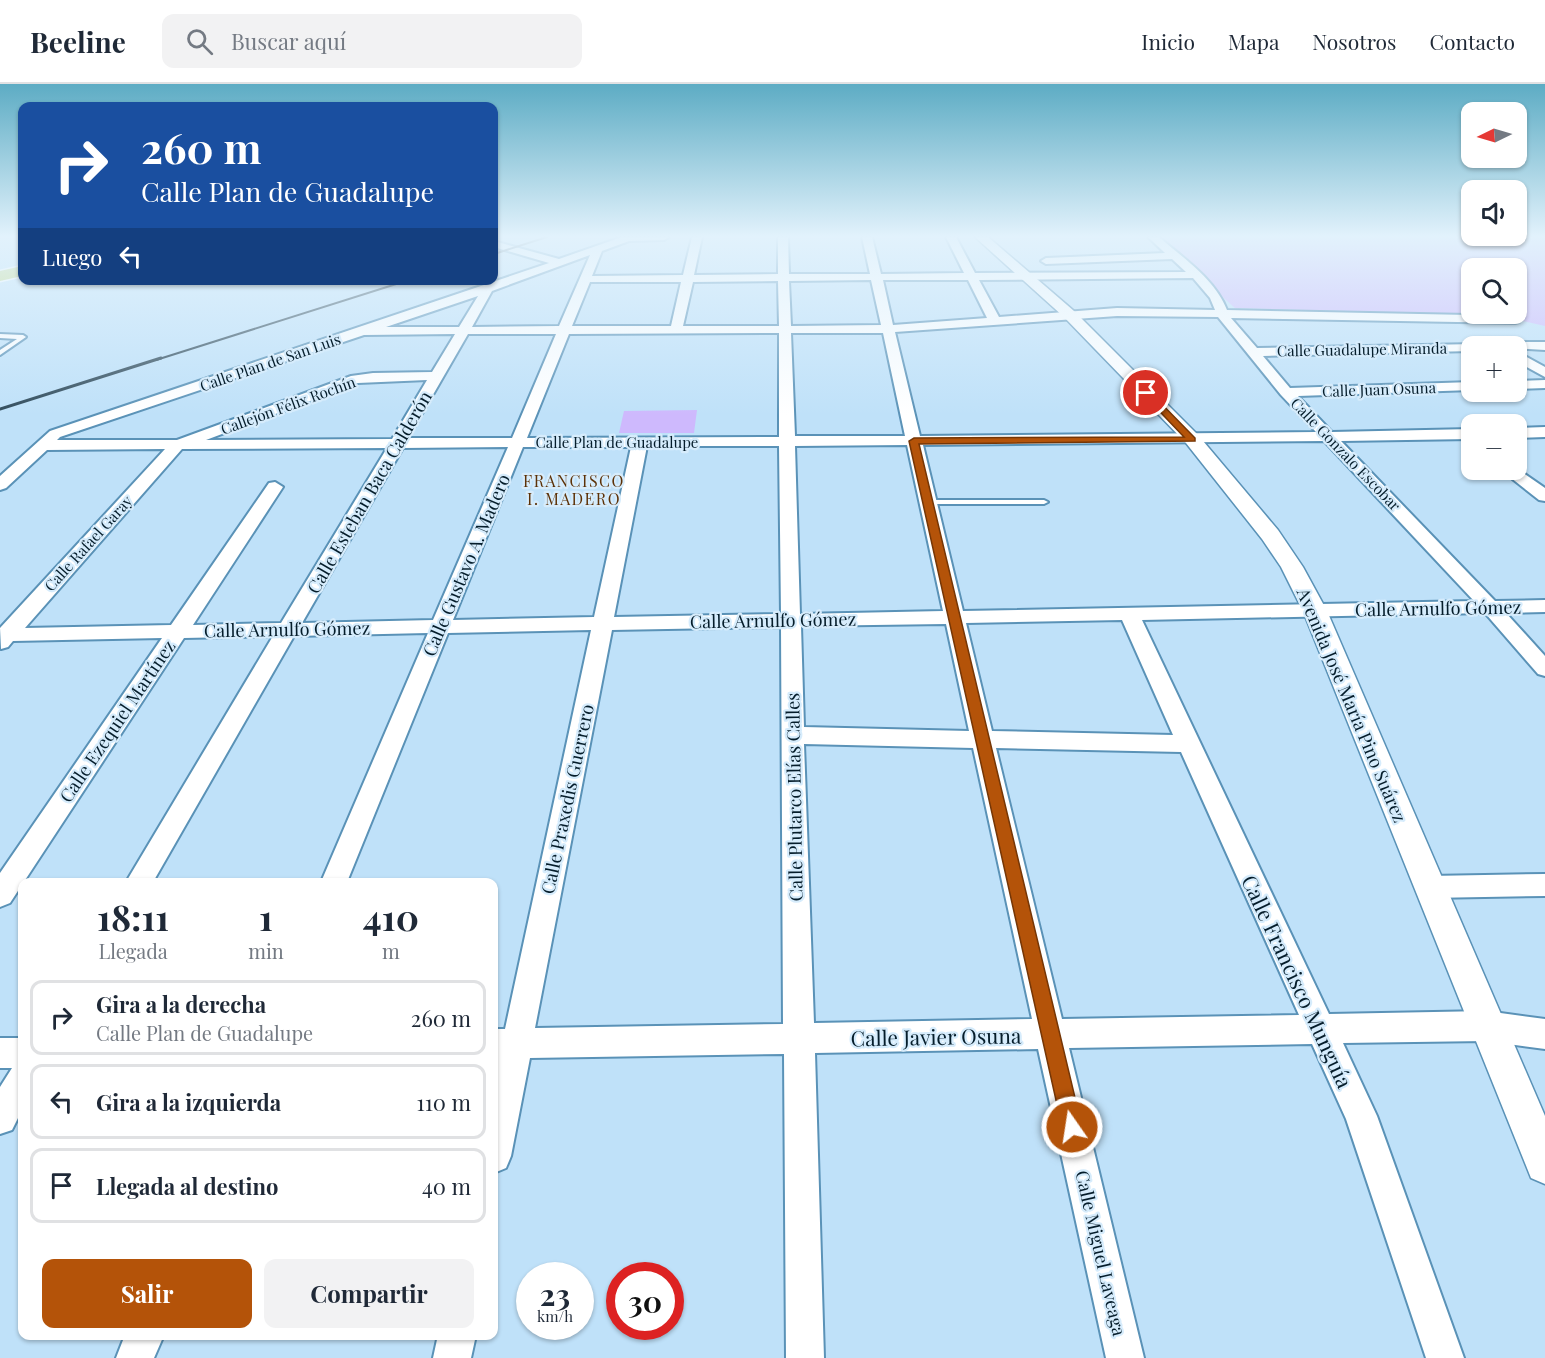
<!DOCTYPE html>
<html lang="es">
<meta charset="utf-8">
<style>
:root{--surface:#fff;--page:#f2f2f3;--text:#1f2937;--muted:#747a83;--line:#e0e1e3;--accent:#b45309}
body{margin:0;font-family:"Playfair Display",serif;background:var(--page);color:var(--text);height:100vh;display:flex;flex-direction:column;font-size:22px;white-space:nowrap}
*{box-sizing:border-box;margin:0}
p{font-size:20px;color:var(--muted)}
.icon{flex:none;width:33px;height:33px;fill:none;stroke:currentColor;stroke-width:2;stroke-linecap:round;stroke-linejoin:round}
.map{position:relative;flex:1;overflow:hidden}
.drawer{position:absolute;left:18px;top:794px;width:480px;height:462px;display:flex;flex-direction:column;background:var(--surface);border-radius:12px;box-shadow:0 2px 4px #0004}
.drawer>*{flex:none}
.banner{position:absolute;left:18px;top:18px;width:480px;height:183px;border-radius:12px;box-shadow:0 2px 4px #0004;background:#1a4fa0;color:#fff;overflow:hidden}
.needle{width:39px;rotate:265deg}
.controls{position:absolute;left:1461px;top:18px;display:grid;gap:12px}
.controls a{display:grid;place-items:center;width:66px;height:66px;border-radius:12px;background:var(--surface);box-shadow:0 2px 4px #0004;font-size:30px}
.speed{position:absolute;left:516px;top:1178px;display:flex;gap:12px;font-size:30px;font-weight:700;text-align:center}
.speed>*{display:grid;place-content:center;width:78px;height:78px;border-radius:50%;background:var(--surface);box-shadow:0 2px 4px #0004;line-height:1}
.speed small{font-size:15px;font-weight:400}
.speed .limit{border:9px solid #d22;background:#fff;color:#111}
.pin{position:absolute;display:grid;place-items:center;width:51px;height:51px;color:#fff;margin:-26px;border:3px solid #fff;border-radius:50%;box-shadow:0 2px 6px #0007}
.me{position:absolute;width:66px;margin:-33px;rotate:347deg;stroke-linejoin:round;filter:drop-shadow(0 0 4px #0008)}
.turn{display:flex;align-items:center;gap:21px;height:126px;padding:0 24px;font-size:27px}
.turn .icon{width:78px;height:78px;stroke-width:2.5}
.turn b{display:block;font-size:42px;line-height:51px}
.then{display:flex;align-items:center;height:57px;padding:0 24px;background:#0003;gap:12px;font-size:22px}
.eta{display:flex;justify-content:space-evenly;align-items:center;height:102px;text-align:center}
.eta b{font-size:36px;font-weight:700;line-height:42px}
.button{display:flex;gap:12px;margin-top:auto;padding:12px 24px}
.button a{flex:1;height:69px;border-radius:12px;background:var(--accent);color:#fff;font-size:24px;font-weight:700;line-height:69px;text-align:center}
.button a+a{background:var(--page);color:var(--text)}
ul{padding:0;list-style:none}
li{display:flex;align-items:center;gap:18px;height:75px;margin:0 12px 9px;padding:0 12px;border:3px solid var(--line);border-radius:12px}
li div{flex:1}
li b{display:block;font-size:22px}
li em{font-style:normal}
header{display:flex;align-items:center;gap:36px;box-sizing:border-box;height:84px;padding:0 30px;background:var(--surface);border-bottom:2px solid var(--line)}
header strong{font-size:28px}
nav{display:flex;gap:33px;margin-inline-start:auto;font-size:21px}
.search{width:420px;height:54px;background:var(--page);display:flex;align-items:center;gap:15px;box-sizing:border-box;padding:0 21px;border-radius:12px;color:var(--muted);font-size:22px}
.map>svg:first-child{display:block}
.green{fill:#ceb9fd;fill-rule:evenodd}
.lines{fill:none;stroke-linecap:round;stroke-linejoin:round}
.service-casing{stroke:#5a92b7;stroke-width:4}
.minor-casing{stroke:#5a92b7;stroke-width:4}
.tertiary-casing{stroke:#5a92b7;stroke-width:3}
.trunk-casing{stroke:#fff;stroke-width:3}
.service{fill:#fff;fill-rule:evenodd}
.minor{fill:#fff;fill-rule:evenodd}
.tertiary{fill:#fff;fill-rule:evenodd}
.trunk{fill:#c2d66c;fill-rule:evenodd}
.rail-far1{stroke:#304b5b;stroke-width:2}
.rail{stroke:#304b5b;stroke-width:3}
.route{fill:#b45309;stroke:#753606;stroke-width:1.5}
.labels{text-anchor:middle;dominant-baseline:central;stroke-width:4.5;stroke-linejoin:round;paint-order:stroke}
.far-street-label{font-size:15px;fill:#051d2b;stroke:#d6ecfc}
.far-neighbourhood-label{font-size:16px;letter-spacing:1.5px;fill:#5c3107;stroke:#d6ecfc}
.street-label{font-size:18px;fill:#051d2b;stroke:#d6ecfc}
.near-street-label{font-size:21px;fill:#051d2b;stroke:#d6ecfc}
</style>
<header>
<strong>Beeline</strong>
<div class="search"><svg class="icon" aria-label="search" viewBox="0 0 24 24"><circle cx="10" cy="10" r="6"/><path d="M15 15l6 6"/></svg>Buscar aquí</div>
<nav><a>Inicio</a><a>Mapa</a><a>Nosotros</a><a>Contacto</a></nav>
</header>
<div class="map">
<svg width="1545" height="1274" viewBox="0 0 1545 1274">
<rect width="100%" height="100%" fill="#bfe1f9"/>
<path class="green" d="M1155,153H1545V242L1497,231L1235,224ZM1472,184H1516V230H1472Z
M697,326L694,349H619L624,327Z"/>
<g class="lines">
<defs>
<path id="service" d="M0,250L23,251L26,253L0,271V266L17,255L0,254Z
M925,416H1044L1048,418L1044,420H928L924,418Z"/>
<path id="minor" d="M622,153H669L664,156L629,157L602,167L592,192L683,191L692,153H702L694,191L778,190V153H788L789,190H870L862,153H872L881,190L964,189L946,153H956L975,189L1186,188L1172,175L1046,180L1041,177L1046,174L1165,169L1148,153H1159C1183,174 1215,195 1227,226L1519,232V238L1515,239L1231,234L1257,264L1477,260L1478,262H1472V267L1263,272L1290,304L1472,298V306L1298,312L1332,348L1472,345V355L1341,357L1495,517L1545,516V528L1506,529L1545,572V592L1538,590L1485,529L1142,536L1329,930L1486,927L1545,935V965L1486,957L1343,959L1377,1032L1464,1274H1426L1346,1035L1312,960L1069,964L1144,1274H1106L1038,965L815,969L824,1274H786L784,970L530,974L511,1072L506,1084L494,1089V997L498,975H494V945H505L591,546L448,549L347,798H321L428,549L294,552L153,798H126L273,552L184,554L10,819L0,823V789L162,554L13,557L8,563L1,565L0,544L165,365L47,366L6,404L0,406V392L50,347L549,179L494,163V157L559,175ZM590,171L559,242L472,243L492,207ZM1193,194L1210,214L1215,226L1117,224L999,233L979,196ZM871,196L881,241L791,242L789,197ZM883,196H968L987,234L893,241ZM778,197L779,242H683L693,198ZM590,198H681L671,242H572ZM478,212L459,243H386ZM1117,232L1218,233L1281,311L1316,348L920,352L895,248ZM779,249V353L527,354L569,250ZM791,249H883L905,352H795ZM455,250L432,288L373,289L351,292L177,356H57L60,353L364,251ZM468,250H556L512,354H408ZM427,296L392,355L206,356L358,299ZM1324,357L1474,517L963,527L923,361ZM907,361L943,527L800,530L795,362ZM647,362H779L781,530L614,533ZM508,363L433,536L302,539L403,364ZM523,363H631L594,533L453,536ZM387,364L281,539L193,541L283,403L275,398L269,399L171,541L25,544L182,365ZM1122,536L1173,651L992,647L966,539ZM946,540L969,647L804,643L801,542ZM781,543L783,940L535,944L612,546ZM804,660L973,664L1032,935L814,939ZM996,664L1181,668L1299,931L1062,935Z
M1486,258H1545V266L1480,262Z
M1516,267L1545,283V293L1516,277Z
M1545,296V304L1516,305V297Z
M1545,343V353L1516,354V344Z
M1516,384L1545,404V417L1539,416L1501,386Z
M1545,790V812L1429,814L1420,811L1416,803L1420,795L1429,792Z
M0,954H22V1026L12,1046L0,1050V1003L12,984H0Z
M125,1251H164L154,1274H116Z
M438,1251H476L471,1274H433Z"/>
<path id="tertiary" d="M975,153H988L1074,227L1198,351L1278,446L1303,483L1327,527L1545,1032V1100L1531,1094L1303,527L1281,483L1262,455L1186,359L1064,233Z"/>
<path id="trunk" d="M22,182V192L0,197V187Z"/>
</defs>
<use href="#service" class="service-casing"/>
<use href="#minor" class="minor-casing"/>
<use href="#tertiary" class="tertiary-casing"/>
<use href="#trunk" class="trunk-casing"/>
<use href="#service" class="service"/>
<use href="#minor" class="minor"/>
<use href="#tertiary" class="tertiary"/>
<use href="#trunk" class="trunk"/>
<path class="rail-far1" d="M494,170L547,153
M156,276L409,196"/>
<path class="rail" d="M0,325L161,274"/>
</g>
<linearGradient id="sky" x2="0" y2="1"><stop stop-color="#5dacc4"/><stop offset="0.46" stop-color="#e2f2fc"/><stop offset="1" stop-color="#e2f2fc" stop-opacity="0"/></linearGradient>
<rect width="1545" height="331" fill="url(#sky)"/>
<path class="route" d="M1143,307H1149L1195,354V357L919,360L1082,1043L1079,1050L1072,1053L1065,1050L1062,1043L909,357L914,354L1184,353L1143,310Z"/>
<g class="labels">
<g class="far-street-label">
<text transform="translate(1362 265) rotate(-1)">Calle Guadalupe Miranda</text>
<text transform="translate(270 278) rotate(-19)">Calle Plan de San Luis</text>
<text transform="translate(1379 305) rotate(-2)">Calle Juan Osuna</text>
<text transform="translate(288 321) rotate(-20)">Callejón Félix Rochín</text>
<text x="617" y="358">Calle Plan de Guadalupe</text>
<text transform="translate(1346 370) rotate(46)">Calle Gonzalo Escobar</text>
<text transform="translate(88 459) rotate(-48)">Calle Rafael Garay</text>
</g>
<g class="far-neighbourhood-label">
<text x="574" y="396">FRANCISCO<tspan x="574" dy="18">I. MADERO</tspan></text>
</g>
<g class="street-label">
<text transform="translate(369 408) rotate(-60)">Calle Esteban Baca Calderón</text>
<text transform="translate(466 481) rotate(-67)">Calle Gustavo A. Madero</text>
<text transform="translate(1438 524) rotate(-1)">Calle Arnulfo Gómez</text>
<text transform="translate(773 536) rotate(-1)">Calle Arnulfo Gómez</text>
<text transform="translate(287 545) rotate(-1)">Calle Arnulfo Gómez</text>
<text transform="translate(1352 621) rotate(67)">Avenida José María Pino Suárez</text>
<text transform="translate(117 637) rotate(-56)">Calle Ezequiel Martínez</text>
<text transform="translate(794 713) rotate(-91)">Calle Plutarco Elías Calles</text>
<text transform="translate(567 715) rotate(-78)">Calle Praxedis Guerrero</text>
<text transform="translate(1101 1169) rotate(77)">Calle Miguel Laveaga</text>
</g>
<g class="near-street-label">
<text transform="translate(1298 897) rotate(65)">Calle Francisco Munguía</text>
<text transform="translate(936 952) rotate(-1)">Calle Javier Osuna</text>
</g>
</g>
</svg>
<div class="controls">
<a><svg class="needle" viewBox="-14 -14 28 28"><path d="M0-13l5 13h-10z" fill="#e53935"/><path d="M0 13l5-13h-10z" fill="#747a83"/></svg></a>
<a><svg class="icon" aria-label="sound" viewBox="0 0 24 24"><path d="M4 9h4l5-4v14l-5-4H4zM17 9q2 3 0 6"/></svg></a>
<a><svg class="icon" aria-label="search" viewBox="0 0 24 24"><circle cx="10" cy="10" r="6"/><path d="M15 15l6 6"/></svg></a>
<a>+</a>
<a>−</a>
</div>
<div class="speed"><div>23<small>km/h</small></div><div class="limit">30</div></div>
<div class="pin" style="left:1146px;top:309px;background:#d93025"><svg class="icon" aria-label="arrive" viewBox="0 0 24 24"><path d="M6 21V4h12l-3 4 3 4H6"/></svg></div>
<svg class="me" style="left:1072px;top:1043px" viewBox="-20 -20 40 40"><circle r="17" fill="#b45309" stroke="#fff" stroke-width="3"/><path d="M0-11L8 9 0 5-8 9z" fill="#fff"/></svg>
<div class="banner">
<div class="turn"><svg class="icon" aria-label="right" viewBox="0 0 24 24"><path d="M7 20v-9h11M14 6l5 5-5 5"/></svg><div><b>260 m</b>Calle Plan de Guadalupe</div></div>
<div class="then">Luego<svg class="icon" aria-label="left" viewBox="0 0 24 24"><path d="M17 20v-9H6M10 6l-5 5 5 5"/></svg></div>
</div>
<section class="drawer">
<div class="eta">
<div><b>18:11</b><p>Llegada</p></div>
<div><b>1</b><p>min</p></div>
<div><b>410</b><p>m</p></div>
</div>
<ul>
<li><svg class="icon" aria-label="right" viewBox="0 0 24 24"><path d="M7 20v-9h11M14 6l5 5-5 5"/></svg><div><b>Gira a la derecha</b><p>Calle Plan de Guadalupe</p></div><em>260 m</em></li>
<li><svg class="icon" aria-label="left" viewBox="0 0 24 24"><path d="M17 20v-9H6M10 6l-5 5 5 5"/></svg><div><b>Gira a la izquierda</b></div><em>110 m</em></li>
<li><svg class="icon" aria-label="arrive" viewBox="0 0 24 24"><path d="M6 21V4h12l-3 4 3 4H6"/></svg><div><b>Llegada al destino</b></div><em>40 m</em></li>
</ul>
<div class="button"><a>Salir</a><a>Compartir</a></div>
</section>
</div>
